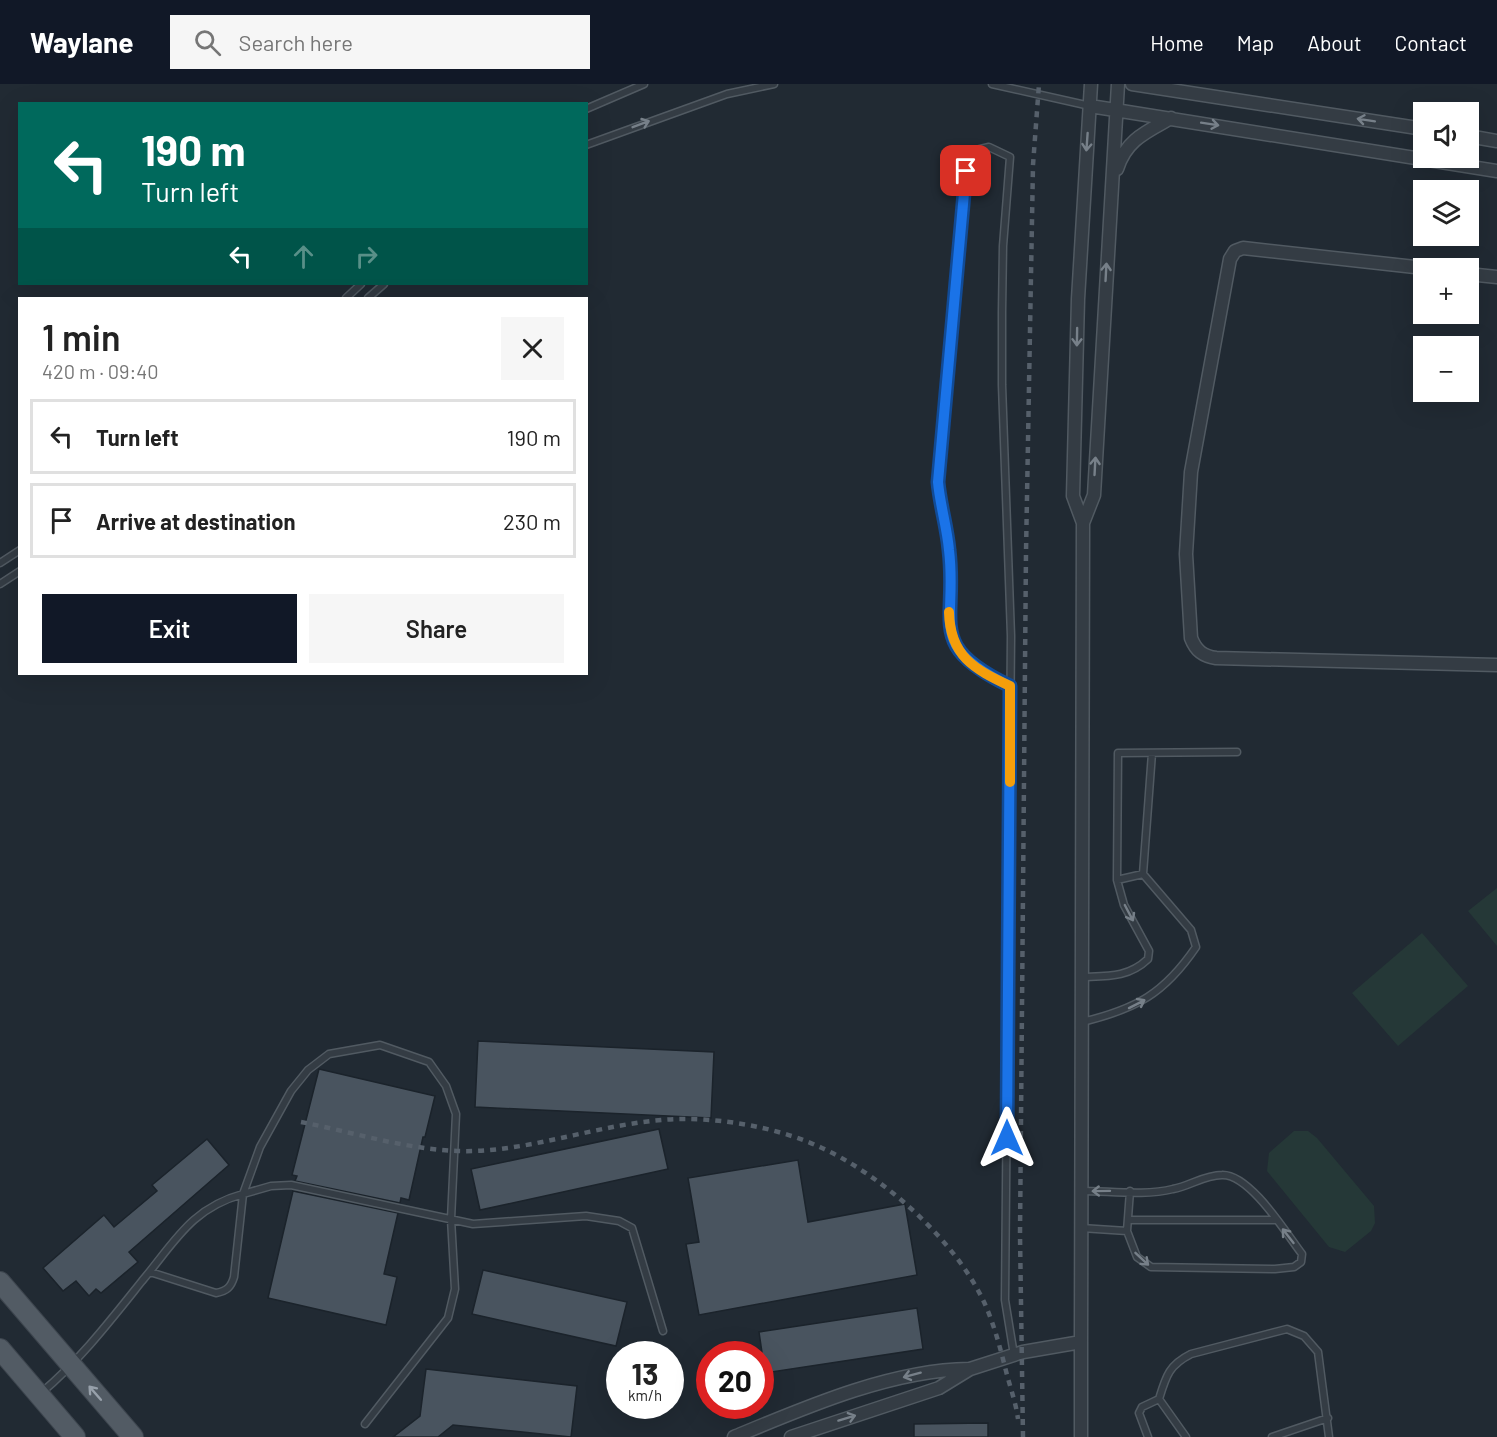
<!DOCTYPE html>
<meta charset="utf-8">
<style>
:root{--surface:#fff;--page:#f6f6f6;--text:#222;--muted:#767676;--line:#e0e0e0;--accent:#111827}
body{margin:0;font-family:Barlow,sans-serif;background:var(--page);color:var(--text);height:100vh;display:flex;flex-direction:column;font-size:22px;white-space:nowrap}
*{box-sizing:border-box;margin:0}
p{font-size:20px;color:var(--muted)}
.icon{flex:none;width:33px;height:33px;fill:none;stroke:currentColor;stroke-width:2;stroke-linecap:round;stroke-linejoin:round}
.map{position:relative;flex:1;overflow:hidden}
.panel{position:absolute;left:18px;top:213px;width:570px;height:378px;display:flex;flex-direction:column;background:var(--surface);border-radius:0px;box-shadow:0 6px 24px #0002}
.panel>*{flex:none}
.guide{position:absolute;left:18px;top:18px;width:570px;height:183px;border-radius:0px;box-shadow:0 6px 24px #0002;background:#00695c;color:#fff;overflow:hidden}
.controls{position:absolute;left:1413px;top:18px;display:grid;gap:12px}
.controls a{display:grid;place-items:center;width:66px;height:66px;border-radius:0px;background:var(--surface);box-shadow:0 6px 24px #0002;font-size:30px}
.speed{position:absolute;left:606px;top:1257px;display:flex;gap:12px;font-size:30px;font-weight:700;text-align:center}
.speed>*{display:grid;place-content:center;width:78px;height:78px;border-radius:50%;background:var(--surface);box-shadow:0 6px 24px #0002;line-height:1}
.speed small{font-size:15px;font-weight:400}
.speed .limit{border:9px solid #d22;background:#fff;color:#111}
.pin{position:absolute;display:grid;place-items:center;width:51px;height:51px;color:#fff;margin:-26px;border-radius:12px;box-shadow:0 3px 9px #0006}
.me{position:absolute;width:66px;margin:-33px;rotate:0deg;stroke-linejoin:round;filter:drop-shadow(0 0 4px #0008)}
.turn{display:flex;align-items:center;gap:21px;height:126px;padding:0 24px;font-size:27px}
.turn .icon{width:78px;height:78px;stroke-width:2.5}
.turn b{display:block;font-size:42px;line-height:51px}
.lanes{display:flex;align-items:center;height:57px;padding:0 24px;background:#0003;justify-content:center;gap:30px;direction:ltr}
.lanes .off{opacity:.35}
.round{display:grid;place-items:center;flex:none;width:63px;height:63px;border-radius:0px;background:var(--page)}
.summary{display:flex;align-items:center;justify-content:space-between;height:102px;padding:0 24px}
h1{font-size:36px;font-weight:600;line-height:45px}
.primary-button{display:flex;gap:12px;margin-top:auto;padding:12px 24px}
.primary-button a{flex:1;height:69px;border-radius:0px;background:var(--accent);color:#fff;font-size:24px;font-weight:600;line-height:69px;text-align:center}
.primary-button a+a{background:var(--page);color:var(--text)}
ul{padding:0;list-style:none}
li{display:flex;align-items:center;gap:18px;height:75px;margin:0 12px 9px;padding:0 12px;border:3px solid var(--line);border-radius:0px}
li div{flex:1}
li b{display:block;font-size:22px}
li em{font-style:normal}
header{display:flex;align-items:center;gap:36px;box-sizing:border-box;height:84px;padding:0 30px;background:var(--accent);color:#fff}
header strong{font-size:28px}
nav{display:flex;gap:33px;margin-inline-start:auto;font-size:21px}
.search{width:420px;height:54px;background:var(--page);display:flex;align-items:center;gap:15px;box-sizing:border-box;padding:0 21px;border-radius:0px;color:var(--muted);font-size:22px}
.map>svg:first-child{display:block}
.green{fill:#253837}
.building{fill:#49545f;stroke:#1b232b;stroke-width:1.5}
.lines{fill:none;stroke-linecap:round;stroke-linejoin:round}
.service-casing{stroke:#515a62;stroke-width:9}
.minor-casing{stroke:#515a62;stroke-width:15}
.primary-casing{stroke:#3d454e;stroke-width:22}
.service{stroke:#343c44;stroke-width:6}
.minor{stroke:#343c44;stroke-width:12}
.primary{stroke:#525b64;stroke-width:20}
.rail{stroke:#56606b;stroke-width:4.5;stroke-dasharray:6 6;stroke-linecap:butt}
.oneway{stroke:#778089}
.oneway2{stroke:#97a0aa}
.route-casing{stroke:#114b97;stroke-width:15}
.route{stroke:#1a73e8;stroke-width:10}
.slow{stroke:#f59e0b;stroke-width:10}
</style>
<header>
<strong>Waylane</strong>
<div class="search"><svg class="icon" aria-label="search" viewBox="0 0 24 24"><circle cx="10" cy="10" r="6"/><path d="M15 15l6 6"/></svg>Search here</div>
<nav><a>Home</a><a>Map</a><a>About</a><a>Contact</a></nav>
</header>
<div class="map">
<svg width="1497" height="1353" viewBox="0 0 1497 1353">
<rect width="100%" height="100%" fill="#212a33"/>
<path class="green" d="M1497,804V862L1468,827Z
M1422,849L1468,902L1398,962L1352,909Z
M1294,1047H1308L1317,1054L1374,1122L1375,1139L1371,1147L1345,1168L1329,1163L1267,1087L1269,1069Z"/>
<path class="building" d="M478,957L714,968L711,1034L475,1023Z
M319,985L435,1012L425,1053H423L409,1116L401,1114L400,1119L295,1097L297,1092L292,1091Z
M659,1045L668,1085L480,1126L471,1085Z
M207,1055L229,1081L129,1168L138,1178L101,1209L96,1205L89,1212L76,1197L63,1207L43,1184L104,1131L114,1143L157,1107L152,1101Z
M798,1076L808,1138L905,1120L917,1191L699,1231L686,1160L699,1158L688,1094Z
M293,1107L398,1129L384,1190L397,1193L386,1241L268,1214Z
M483,1186L627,1218L616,1262L472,1230Z
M917,1224L923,1265L765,1289L759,1248Z
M426,1285L577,1302L571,1353L453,1341L438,1353H393L420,1332Z
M988,1339V1353H914V1340Z"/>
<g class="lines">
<defs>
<path id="service" d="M992,0L1090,22
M586,25L644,0
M586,61L727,10L774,0
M346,214L361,200
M368,214L384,200
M0,479L20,466
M0,500L20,487
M1010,602C925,561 958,541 949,466C947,443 940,421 938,398L966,87L972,67L989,63L1010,73L1003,162L1002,228V301L1011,552L1005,1216L1014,1271
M1143,790L1152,669
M1117,796L1118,669L1237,668
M1082,893C1107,892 1128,894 1148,875L1149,867L1124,821L1117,796L1143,790L1191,846L1196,863C1164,910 1136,925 1082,938
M1081,1107C1110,1107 1145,1112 1173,1105C1190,1102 1204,1091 1222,1091C1250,1090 1286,1149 1302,1170L1301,1178L1294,1183L1275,1185L1151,1183L1137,1173L1127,1147L1081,1144
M1128,1136H1275
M1127,1147L1130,1107
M41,1309C80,1276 110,1237 142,1197C174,1159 191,1124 243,1110L234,1193C231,1203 227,1207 216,1209L150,1188
M1159,1315L1186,1353
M365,1340L448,1234L455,1205L451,1135L456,1030L446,1002L429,978L380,961L329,970L308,986L291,1007L260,1063L243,1110L271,1102L291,1101L473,1140L586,1132L619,1137L632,1144L663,1247
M1148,1353L1139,1329L1142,1323L1159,1315C1166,1292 1169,1281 1191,1270L1287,1245L1304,1252L1318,1268L1329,1353
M1272,1353L1328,1334"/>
<path id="minor" d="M1132,0L1424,45
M1090,22L1497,87
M1468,52L1497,57
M1117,85C1126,56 1146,48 1171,34
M1424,184L1243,164L1235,167L1230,175L1191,388L1186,470L1191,554C1196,567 1203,572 1216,574L1497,581
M1468,190L1497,193
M1083,439L1073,412L1078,215L1091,0
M734,1353C806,1323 891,1286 969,1285
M791,1353L939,1304L970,1285L1023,1268L1081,1258L1083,439L1094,411L1118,0
M1081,1353V1258"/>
<path id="primary" d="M0,1198L133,1353
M0,1265L75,1353"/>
</defs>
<use href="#service" class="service-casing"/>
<use href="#minor" class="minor-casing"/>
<use href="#primary" class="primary-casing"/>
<use href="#service" class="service"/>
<use href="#minor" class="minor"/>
<use href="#primary" class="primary"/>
<path class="rail" d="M301,1038C357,1049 417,1069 475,1067C546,1064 614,1035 685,1035C729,1035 782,1045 822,1064C883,1092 955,1156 984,1218C994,1240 1000,1263 1006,1287C1010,1303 1016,1319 1018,1335
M1023,1353L1020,1151L1026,468L1033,81L1039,0"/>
</g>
<defs><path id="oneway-shaft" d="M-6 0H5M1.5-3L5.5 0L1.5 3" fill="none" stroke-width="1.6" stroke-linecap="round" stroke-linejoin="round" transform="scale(1.5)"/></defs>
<g class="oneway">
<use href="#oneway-shaft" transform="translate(1366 36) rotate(-171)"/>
<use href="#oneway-shaft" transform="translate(641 40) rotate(-21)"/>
<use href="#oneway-shaft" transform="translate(1210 40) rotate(9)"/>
<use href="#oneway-shaft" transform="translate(1087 58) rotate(94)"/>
<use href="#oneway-shaft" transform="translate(1106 188) rotate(-87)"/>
<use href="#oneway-shaft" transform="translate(1077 253) rotate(91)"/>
<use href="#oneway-shaft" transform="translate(1095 382) rotate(-87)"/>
<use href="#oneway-shaft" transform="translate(1129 829) rotate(62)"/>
<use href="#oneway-shaft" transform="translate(1137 920) rotate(-27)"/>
<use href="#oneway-shaft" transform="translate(1101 1107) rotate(179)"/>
<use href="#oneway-shaft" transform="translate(1288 1152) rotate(-128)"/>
<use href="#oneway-shaft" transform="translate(1142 1175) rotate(43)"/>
<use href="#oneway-shaft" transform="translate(912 1291) rotate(165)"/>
<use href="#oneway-shaft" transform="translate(847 1334) rotate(-17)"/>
</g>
<use class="oneway2" href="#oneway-shaft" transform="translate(95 1309) rotate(-131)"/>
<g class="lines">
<defs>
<path id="route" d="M966,87L938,398C940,421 947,443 949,466C958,541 925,561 1010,602L1007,1054"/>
</defs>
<use href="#route" class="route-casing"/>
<use href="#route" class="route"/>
<path class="slow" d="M949,528C950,572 974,585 1010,602V698"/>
</g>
</svg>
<div class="controls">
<a><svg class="icon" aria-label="sound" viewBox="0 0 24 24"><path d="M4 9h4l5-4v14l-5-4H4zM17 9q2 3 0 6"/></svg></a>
<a><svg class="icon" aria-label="layers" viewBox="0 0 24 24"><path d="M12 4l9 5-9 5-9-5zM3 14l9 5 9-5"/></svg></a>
<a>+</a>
<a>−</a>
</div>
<div class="speed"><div>13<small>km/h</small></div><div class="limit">20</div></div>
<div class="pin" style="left:966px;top:87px;background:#d93025"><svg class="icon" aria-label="arrive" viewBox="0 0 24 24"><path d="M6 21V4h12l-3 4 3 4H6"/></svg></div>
<svg class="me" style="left:1007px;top:1054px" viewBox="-20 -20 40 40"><path d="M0-17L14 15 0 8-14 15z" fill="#1a73e8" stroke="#fff" stroke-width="4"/></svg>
<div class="guide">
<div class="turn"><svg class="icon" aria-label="left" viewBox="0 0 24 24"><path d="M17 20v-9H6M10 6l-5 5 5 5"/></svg><div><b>190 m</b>Turn left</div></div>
<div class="lanes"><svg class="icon" aria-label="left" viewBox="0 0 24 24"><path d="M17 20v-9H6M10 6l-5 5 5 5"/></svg><svg class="icon off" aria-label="ahead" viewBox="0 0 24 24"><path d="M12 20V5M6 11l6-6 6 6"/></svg><svg class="icon off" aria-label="right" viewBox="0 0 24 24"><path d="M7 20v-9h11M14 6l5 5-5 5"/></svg></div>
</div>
<section class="panel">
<div class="summary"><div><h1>1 min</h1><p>420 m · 09:40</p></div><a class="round"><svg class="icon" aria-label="close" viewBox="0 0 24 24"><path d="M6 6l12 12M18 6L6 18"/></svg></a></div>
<ul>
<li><svg class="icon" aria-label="left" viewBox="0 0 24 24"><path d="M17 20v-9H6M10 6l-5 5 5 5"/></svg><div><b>Turn left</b></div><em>190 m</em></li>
<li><svg class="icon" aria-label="arrive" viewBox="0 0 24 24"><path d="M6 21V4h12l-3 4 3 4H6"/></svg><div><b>Arrive at destination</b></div><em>230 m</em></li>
</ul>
<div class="primary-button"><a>Exit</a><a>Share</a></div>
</section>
</div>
